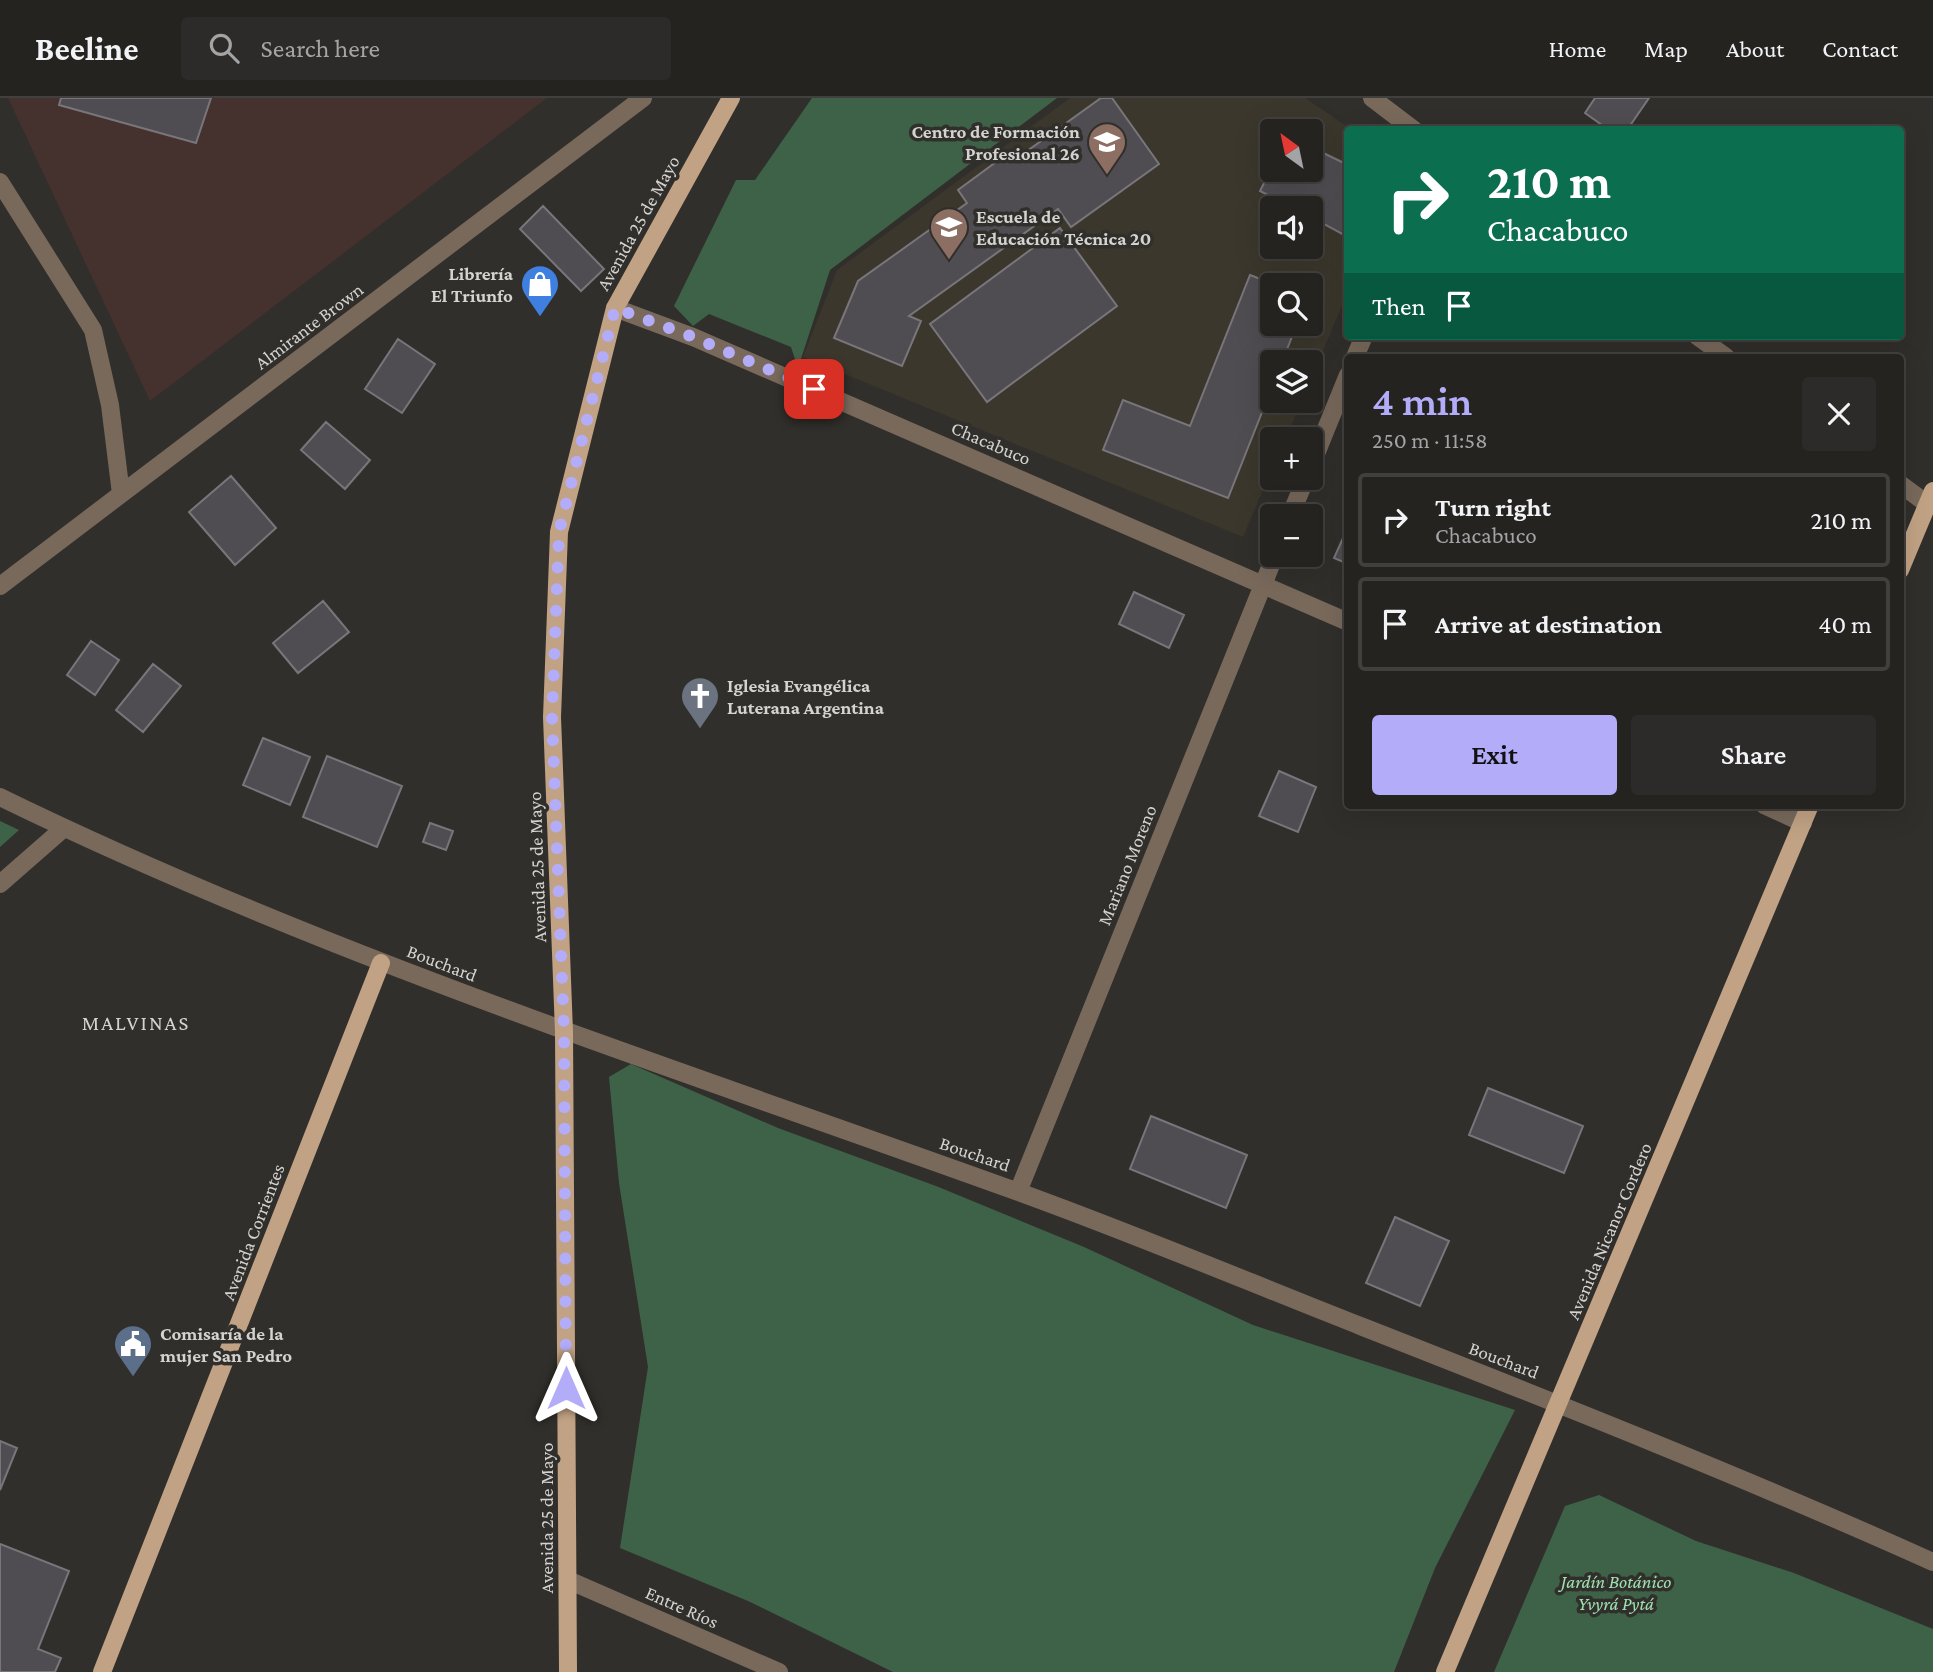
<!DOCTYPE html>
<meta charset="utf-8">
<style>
:root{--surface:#252320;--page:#2d2b29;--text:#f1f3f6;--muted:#a3a4a5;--line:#42403e;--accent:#b3adf9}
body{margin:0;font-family:"Crimson Pro",serif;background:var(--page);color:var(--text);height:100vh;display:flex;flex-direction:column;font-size:26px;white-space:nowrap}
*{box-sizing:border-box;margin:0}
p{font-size:23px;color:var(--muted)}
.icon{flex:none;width:38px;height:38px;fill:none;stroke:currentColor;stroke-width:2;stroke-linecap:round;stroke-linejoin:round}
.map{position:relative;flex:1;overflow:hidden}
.side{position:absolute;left:1344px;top:256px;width:560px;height:455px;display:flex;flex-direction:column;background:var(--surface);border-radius:7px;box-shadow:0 7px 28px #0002,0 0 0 2px var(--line)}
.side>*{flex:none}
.guide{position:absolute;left:1344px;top:28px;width:560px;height:214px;border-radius:7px;box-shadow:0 7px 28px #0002,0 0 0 2px var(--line);background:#0b6e4f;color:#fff;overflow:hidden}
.needle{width:46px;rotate:327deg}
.controls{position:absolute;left:1260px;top:21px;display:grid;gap:14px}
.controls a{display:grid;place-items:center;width:63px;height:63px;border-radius:7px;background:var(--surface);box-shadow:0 7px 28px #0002,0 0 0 2px var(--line);font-size:35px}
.pin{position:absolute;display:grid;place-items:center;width:60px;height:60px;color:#fff;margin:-30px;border-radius:14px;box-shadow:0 4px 10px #0006}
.me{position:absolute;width:77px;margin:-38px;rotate:0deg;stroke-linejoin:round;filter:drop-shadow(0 0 5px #0008)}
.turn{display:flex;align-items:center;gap:24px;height:147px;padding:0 28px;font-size:32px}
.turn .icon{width:91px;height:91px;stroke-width:2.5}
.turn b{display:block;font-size:49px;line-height:60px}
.then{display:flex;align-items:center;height:66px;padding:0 28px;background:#0003;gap:14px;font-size:26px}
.round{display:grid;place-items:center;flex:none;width:74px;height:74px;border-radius:7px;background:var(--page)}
.overview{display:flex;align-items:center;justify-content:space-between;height:119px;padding:0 28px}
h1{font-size:42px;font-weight:600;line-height:52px;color:var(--accent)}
.button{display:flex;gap:14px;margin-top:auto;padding:14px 28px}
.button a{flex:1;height:80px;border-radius:7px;background:var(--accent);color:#111;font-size:28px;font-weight:600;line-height:80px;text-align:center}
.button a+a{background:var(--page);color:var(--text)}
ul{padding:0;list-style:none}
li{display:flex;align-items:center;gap:21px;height:94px;margin:0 14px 10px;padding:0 14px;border:4px solid var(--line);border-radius:7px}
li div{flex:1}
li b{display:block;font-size:26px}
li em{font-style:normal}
header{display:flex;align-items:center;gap:42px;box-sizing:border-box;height:98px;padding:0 35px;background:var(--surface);border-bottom:2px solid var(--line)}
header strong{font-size:33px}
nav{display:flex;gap:38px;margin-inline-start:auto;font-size:24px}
.search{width:490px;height:63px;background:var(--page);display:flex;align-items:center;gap:18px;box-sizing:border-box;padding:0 24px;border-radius:7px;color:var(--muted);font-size:26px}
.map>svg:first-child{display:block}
.industrial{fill:#45312e}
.built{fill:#3b372c;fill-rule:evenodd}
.green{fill:#3e6248}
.building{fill:#4f4d51;stroke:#78767b;stroke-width:2}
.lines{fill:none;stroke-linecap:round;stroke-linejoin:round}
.minor{stroke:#78695b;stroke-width:18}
.major{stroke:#c1a284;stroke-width:18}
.route{stroke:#b3adf9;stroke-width:12;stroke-dasharray:0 21.6}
.labels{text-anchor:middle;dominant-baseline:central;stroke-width:7;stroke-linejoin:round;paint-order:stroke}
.poi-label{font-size:19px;font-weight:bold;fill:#d4d3d0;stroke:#312f2b;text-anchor:start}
.street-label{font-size:19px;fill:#d4d3d0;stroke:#312f2b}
.park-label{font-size:19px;font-style:italic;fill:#9fe2b1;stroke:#312f2b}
.neighbourhood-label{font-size:21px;letter-spacing:2px;fill:#d4d3d0;stroke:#312f2b}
</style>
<header>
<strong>Beeline</strong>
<div class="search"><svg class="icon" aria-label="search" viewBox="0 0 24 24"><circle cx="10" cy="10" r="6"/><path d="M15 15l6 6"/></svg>Search here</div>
<nav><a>Home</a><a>Map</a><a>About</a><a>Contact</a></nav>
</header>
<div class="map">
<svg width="1933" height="1574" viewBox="0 0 1933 1574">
<rect width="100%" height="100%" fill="#312f2b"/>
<path class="industrial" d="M8,0H547L150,303Z"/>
<path class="built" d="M1070,0H1305L1351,31L1348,32L1347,196L1311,281V264H1272V303H1302L1285,341H1272V371L1243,439L803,259L837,172ZM1272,33H1311V72H1272ZM1272,110H1311V149H1272ZM1272,187H1311V226H1272Z"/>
<path class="green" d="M812,0H1057L830,172L798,270L791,249L709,216L693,228L674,208L736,82H755Z
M0,723L19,732L0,749Z
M631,966L778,1030L936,1088L1084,1149L1253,1227L1515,1312L1435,1470L1394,1574H893L748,1503L620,1450L648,1269L619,1085L609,979Z
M1599,1397L1696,1443L1794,1475L1933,1531V1574H1494L1565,1408Z"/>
<path class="building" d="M61,0H211L196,45L59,7Z
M1101,0H1112L1159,66L1071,129L1058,111L909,218L921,223L902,268L834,240L858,183L967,105L958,92L1011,53L1016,61Z
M1595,0H1649L1627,32H1609L1585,15Z
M1311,49L1348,67V130L1344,137L1311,119V110H1293L1260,93L1272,69L1311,72Z
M543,108L604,171L581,193L520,131Z
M1060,130L1117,208L987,304L930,226Z
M1250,177L1276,187H1272V226H1297L1282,264H1272V289L1228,400L1103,352L1123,302L1190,328Z
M398,241L435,266L402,315L365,291Z
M326,324L370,362L345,391L301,352Z
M231,378L276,430L235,467L189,414Z
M1348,429V466L1334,460Z
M1134,494L1184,517L1169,550L1119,526Z
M323,503L349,534L298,575L273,545Z
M91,543L119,562L95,597L67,577Z
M153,566L181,588L143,634L116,612Z
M263,640L310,659L290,707L243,687Z
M327,658L402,688L377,749L303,719Z
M1279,673L1316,689L1298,734L1259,718Z
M430,725L453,733L446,752L423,744Z
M1488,990L1583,1028L1564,1075L1469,1037Z
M1151,1018L1247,1057L1226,1110L1130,1071Z
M1395,1119L1449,1143L1420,1208L1366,1185Z
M0,1343L17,1350L0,1392Z
M0,1446L69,1473L38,1551L61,1560L55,1574H0Z"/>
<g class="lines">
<path class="minor" d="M1372,0L1414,32
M0,84L93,232L110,307L121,396
M615,210L693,239L1348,524
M1697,238L1726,259
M1355,259L1364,238
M1311,368L1348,277
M1900,386L1926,405
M1290,418L1306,380
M0,488L643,0
M0,699C326,858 672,969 1013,1092C1130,1134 1246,1183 1363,1229C1554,1304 1746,1380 1933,1464
M1764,707L1803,725
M0,786L64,730
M1018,1094L1275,457
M568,1482L779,1574"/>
<path class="major" d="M1900,472L1933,393
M102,1574L381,865
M568,1574L564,934L552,619L559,434L615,210L731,0
M1445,1574L1810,707"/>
</g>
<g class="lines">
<path class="route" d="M566,1290L564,933L552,619L559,434L615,210L693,239L814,291"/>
</g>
<defs>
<symbol id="school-pin" viewBox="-11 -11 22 30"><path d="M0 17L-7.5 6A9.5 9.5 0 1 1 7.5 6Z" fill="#8d6e63" stroke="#312f2b"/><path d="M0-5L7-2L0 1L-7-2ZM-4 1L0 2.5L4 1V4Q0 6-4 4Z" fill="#fff"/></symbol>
<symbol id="shop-pin" viewBox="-11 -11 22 30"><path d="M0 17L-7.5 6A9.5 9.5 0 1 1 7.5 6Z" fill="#3f7fe0" stroke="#312f2b"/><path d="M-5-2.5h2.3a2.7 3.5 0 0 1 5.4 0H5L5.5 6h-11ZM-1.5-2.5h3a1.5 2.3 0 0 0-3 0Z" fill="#fff"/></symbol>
<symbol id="church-pin" viewBox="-11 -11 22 30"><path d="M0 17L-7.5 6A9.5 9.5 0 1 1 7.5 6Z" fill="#6b7280" stroke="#312f2b"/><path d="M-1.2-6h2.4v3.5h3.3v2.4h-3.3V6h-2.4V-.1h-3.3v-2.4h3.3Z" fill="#fff"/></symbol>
<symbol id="civic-pin" viewBox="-11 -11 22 30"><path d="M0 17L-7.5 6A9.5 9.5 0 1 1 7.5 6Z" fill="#5c6f8a" stroke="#312f2b"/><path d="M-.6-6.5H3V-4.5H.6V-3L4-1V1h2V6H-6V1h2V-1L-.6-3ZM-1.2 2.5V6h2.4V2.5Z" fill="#fff"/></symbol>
</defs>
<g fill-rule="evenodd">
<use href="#school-pin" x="1085" y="22" width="44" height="60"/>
<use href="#school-pin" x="927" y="107" width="44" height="60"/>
<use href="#shop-pin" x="518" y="164" width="44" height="60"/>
<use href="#church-pin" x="678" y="576" width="44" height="60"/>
<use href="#civic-pin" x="111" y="1224" width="44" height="60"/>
</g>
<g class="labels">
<g class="poi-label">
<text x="1080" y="33" text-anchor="end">Centro de Formación<tspan x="1080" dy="22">Profesional 26</tspan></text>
<text x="976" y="118">Escuela de<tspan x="976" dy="22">Educación Técnica 20</tspan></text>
<text x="513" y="175" text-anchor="end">Librería<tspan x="513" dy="22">El Triunfo</tspan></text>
<text x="727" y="587">Iglesia Evangélica<tspan x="727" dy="22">Luterana Argentina</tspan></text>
<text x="160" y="1235">Comisaría de la<tspan x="160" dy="22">mujer San Pedro</tspan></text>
</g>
<g class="street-label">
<text transform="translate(638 125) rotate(-61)">Avenida 25 de Mayo</text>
<text transform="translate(309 228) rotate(-37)">Almirante Brown</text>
<text transform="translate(991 345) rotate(23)">Chacabuco</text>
<text transform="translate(1127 767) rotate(-68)">Mariano Moreno</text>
<text transform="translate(537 769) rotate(-92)">Avenida 25 de Mayo</text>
<text transform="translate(442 865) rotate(21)">Bouchard</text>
<text transform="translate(975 1056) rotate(19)">Bouchard</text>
<text transform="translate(1609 1133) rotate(-67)">Avenida Nicanor Cordero</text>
<text transform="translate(253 1134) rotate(-69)">Avenida Corrientes</text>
<text transform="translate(1504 1262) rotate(21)">Bouchard</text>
<text transform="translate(546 1420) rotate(-90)">Avenida 25 de Mayo</text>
<text transform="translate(682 1509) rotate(24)">Entre Ríos</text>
</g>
<g class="park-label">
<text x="1616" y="1483">Jardín Botánico<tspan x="1616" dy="22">Yvyrá Pytá</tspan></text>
</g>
<g class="neighbourhood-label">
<text x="136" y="925">MALVINAS</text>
</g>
</g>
</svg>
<div class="controls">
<a><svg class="needle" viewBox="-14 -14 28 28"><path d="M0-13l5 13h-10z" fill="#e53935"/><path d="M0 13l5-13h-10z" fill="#a3a4a5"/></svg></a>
<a><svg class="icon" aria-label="sound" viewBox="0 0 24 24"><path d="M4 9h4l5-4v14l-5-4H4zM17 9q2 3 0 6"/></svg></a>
<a><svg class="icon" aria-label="search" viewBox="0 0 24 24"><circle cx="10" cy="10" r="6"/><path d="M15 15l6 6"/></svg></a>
<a><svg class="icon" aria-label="layers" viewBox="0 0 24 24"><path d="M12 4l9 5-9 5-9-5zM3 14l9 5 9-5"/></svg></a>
<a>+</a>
<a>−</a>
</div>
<div class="pin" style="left:814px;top:291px;background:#d93025"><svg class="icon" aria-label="arrive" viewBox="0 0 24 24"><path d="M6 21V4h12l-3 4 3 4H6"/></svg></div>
<svg class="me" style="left:566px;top:1290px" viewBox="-20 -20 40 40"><path d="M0-17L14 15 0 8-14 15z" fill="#b3adf9" stroke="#fff" stroke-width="4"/></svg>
<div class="guide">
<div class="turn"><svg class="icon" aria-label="right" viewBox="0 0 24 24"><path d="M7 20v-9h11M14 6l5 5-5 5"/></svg><div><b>210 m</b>Chacabuco</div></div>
<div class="then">Then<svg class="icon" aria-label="arrive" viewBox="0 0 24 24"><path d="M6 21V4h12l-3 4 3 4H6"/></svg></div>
</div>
<section class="side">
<div class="overview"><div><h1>4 min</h1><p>250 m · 11:58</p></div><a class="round"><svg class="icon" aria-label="close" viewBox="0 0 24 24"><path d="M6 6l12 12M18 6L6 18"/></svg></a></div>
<ul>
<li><svg class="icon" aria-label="right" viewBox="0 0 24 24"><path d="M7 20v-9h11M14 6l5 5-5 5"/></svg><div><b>Turn right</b><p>Chacabuco</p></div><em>210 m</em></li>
<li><svg class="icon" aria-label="arrive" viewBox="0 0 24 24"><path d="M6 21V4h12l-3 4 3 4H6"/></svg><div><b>Arrive at destination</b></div><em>40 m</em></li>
</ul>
<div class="button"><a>Exit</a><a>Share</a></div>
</section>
</div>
